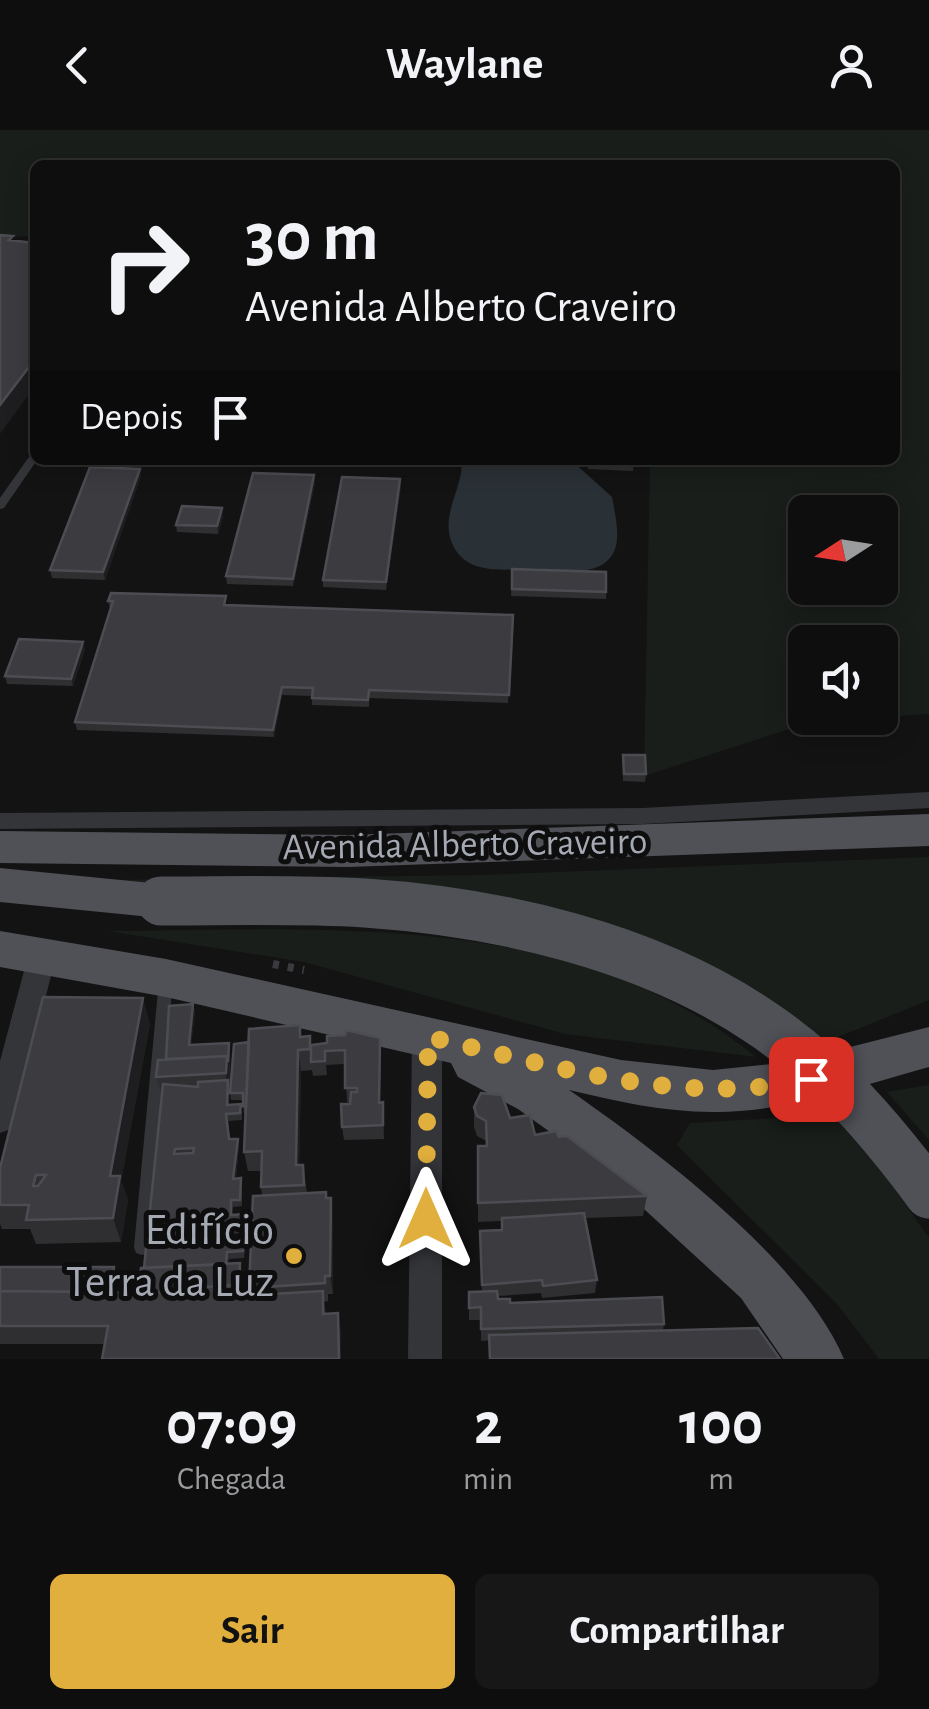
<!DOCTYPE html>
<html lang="pt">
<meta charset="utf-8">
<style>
:root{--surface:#0e0e0f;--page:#171718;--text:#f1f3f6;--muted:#9b9c9e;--line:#2e2e2f;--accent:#e1af3d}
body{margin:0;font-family:"Alegreya Sans",sans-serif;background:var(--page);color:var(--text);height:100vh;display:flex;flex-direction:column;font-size:38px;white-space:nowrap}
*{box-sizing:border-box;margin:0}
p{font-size:32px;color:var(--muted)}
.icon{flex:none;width:55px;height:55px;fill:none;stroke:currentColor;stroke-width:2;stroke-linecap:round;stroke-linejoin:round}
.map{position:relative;height:1229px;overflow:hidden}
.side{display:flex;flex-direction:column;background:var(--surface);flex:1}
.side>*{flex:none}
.hud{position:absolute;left:30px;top:30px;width:870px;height:305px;border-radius:15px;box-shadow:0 5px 25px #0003,0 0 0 2px var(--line);background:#0e0e0f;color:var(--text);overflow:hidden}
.needle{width:65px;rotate:258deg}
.controls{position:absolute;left:788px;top:365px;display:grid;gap:20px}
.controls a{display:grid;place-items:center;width:110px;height:110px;border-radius:15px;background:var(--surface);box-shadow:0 5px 25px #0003,0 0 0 2px var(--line);font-size:50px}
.pin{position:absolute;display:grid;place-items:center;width:85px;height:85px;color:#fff;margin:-42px;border-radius:20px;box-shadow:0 5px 15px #0006}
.me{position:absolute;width:110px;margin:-55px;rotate:0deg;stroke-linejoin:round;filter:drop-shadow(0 0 8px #0008)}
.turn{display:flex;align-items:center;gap:35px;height:210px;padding:0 50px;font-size:45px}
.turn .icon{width:130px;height:130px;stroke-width:2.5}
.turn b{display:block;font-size:70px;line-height:85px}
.then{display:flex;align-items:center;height:95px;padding:0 50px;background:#0003;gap:20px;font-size:38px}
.eta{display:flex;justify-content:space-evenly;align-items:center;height:170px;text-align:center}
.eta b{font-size:60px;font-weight:700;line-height:70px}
.action{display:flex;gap:20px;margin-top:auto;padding:20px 50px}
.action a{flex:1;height:115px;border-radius:15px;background:var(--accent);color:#111;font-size:40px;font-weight:700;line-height:115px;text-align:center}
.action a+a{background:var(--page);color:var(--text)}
header{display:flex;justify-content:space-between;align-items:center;height:130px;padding:0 50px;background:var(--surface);font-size:45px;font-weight:700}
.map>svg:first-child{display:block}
.green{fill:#191e1a;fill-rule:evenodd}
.water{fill:#2a3136}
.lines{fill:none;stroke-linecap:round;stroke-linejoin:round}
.path{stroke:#3a3b3f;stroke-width:8;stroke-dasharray:6 9;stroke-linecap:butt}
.service{fill:#343539;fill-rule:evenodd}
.pedestrian{fill:#343539;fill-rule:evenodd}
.minor{fill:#343539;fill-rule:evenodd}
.primary{fill:#505157;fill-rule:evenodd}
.primary-bridge{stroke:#505157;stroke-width:49}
.wall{fill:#2f2f32}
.shaded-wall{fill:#1e1e20}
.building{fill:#3c3c40;stroke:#4c4d52;stroke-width:2.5;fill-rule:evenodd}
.route{stroke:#e1af3d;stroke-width:18;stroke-dasharray:0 32.4}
.poi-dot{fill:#e1af3d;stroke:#0e0e0f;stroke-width:4}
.labels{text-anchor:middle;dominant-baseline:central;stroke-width:10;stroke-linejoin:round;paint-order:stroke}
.street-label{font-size:38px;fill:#a5a9b3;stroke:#0e0e0f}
.near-poi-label{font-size:45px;fill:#a5a9b3;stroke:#0e0e0f;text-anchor:end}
</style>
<header><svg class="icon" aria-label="back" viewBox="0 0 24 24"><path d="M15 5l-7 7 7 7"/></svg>Waylane<svg class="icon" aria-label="person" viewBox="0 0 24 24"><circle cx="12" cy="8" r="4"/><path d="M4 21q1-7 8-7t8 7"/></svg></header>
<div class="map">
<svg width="929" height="1229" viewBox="0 0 929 1229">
<rect width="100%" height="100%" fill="#131314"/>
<path class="green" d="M0,0H929V584L880,587V512H805V588H865L817,590L644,646L650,330H895V35H35V106L0,107ZM805,382H880V458H805Z
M929,727V870L826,912L688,828L106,758L107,750L483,745Z
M108,801C325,799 577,780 756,927L565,904L304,832Z
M929,955V1010L887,962Z
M814,965L879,1037L929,1108V1229H879L837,1174L677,1015L690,993L794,987Z"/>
<path class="water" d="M462,330H571L612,367C615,385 623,413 610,428C595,446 563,441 543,439C514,437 467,450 452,413C440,385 463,359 462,330Z"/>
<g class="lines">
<path class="path" d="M273,834L304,840"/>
<path class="service" d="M35,323V330H37L4,378L0,379V368L31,324Z
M166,844L171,846L173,850L150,1117L148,1123L142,1125L136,1123L134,1117L159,850L161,846Z"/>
<path class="pedestrian" d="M929,662V678L643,694L0,699V683L643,678Z"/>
<path class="minor" d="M42,814L52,818L56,826L15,989L11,999L0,1003V931L28,826L32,818Z
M427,894L437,898L442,907V1229H408L412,907L417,898Z"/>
<path class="primary" d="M929,684V716L348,737L0,733V701L348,705Z
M0,738L161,754L177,759L183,771L177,783L161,788L0,772Z
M0,801L166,829L621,930L713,940L791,932L929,897V937C859,956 785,983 712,982C664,982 615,971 569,960C656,1020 803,1131 844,1229H783L741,1168L596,1035L518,979L458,947L451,933L166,867L0,837Z"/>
<path class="primary-bridge" d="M161,771C229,771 297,769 365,773C499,782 648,816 760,892C827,936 882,1000 929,1064"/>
</g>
<path class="wall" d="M588,330H634L633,341L588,339Z
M314,345L315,353L293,456L227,454L226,446Z
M141,346L105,450L52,448L50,440Z
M401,356L386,460L323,457V450Z
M222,378L223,386L218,404L177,402L176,395Z
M512,439L606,462V469L511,466Z
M108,471L513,485L508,573L369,568V577L312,575V566L282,565L274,607L77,600L75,592L111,479H110Z
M85,519L73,556L7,554L5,546Z
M623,625L646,644L645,652L623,651Z
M193,874L195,882L191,915L229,913L230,920L229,975L242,981V990L228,991L230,1009L239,1016L236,1048L242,1055V1076L233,1077L232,1085L247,1091L246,1102L231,1104L230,1112H244L245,1118L244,1128L229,1129L228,1133H240L243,1146L242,1166L251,1165L249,1158L262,1065L261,1057V1041H248L244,1022L246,984H244L243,976V970H231L230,963L301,907L311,915L381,922L380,972H383L384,1009L344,1010L342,997L350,972H347L345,934L326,935L327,945L313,946L312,940L301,941L299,1035H303L307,1063L327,1068L333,1087V1164H328V1171L324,1172L326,1184L341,1201L105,1214H0V1137L117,1144L114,1162L138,1163L144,1138L163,961H160L156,947Z
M150,894L121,1051L128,1070L121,1112L36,1114L30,1099H2L0,1094V1038Z
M474,977L510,988L535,1005L559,1007L647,1066L643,1086L585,1088L597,1150L595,1163L542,1168L541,1163L498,1166V1169L510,1173L664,1194L663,1200L481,1211V1190H469V1162L482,1161L480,1101L501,1100V1091L478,1092V1016H486V1011L477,1006L474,997Z"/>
<path class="shaded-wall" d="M35,229V256L0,304V275Z
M140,339L141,346L105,450L103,442Z
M314,345L315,353L293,456V449Z
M400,349L401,356L386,460V452Z
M222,378L223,386L218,404L217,396Z
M83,512L85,519L73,556L71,549Z
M282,557V565L274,607L273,600Z
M143,868L150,894L121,1051L128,1070L121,1112L113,1088L110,1046Z
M193,874L195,882L190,922L189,915Z
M229,913L230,920L228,982L226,943Z
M298,920L301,941L299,1055L296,1035Z
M238,1009L239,1016L235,1056L233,1049Z
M331,1068L333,1087V1164L330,1146Z
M240,1133L243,1146L241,1184L236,1166Z
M114,1137L117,1144L111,1181L108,1175Z
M338,1183L341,1201V1229H339Z"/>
<path class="building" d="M0,105L13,106L9,110L35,113V229L0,275Z
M588,330H634V333L588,331Z
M90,337L140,339L103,442L50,440Z
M253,343L314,345L293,449L226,446Z
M342,347L400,349L386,452L323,450Z
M182,376L222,378L217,396L176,395Z
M512,439L606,442V462L512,459Z
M111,463L226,466L224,475L513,485L509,565L369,560L368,570L312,568L313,558L282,557L273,600L75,592L113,471H108Z
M19,509L83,512L71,549L5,546Z
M623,625H645L646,644H624Z
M43,867L143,868L110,1046H120L113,1088L26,1090L29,1075H0V1038ZM36,1045H46L38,1056H33Z
M193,874L189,915L229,913L228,932L227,926L166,929L169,876Z
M300,895V907L310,906V919L298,920L296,1035H303L304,1055L261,1057L262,1021L244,1022L249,899Z
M346,900L380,908L379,973L383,972V995L342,997L341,974H350L351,962H357V958H345V920L325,921V931L311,932V915L327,913V906L345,905Z
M249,912L246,977L243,976V963H230L234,914Z
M227,926L226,943L156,947L158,930Z
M228,950L227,975L241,974L240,983L226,984L229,1009H238L233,1049L241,1048L240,1070H231V1085L245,1084V1096L229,1097L228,1112H244L243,1121L227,1122L226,1134L144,1138L163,954L198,957V952ZM194,1018L193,1023L174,1024L175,1019Z
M481,963L502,965L510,988L530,985L535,1005L556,1001L559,1007L567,1006L647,1066L478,1073V1016H487L486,991L477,986L474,977Z
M326,1062V1068H331L330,1146H325V1153L249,1158L253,1066Z
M584,1083L597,1150L543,1156L542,1150L482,1155L480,1101L502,1100V1088Z
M240,1133L239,1161L237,1155L171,1159L170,1163H138L141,1138Z
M0,1137H114L110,1162L0,1161Z
M237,1155L236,1166L323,1161V1184L338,1183L339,1229H102L108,1196H0V1161L170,1163L171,1159Z
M497,1161L498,1169H510V1173L662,1167L664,1194L481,1199V1177L469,1178V1162Z
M758,1198L780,1229H490L489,1205Z"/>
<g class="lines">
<path class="route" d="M426,1089L428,907C553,935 682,978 811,949"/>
</g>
<circle class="poi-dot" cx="294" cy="1126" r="10"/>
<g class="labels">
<g class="street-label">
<text transform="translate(465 715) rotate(-1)">Avenida Alberto Craveiro</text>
</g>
<g class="near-poi-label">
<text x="274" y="1100">Edifício<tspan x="274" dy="52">Terra da Luz</tspan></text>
</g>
</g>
</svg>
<div class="controls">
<a><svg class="needle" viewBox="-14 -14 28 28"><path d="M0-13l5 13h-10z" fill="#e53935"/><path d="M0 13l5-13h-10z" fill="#9b9c9e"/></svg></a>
<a><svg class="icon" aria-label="sound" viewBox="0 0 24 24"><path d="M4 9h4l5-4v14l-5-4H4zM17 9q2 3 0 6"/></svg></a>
</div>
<div class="pin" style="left:811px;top:949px;background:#d93025"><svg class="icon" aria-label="arrive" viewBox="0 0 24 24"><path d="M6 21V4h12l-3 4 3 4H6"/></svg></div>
<svg class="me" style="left:426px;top:1089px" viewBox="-20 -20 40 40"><path d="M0-17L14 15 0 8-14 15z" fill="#e1af3d" stroke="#fff" stroke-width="4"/></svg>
<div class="hud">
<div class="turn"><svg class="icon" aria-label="right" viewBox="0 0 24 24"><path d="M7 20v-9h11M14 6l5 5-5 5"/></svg><div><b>30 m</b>Avenida Alberto Craveiro</div></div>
<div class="then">Depois<svg class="icon" aria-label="arrive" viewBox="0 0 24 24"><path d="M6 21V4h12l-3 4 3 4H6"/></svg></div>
</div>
</div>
<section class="side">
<div class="eta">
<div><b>07:09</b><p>Chegada</p></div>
<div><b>2</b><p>min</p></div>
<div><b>100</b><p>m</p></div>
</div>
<div class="action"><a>Sair</a><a>Compartilhar</a></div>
</section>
